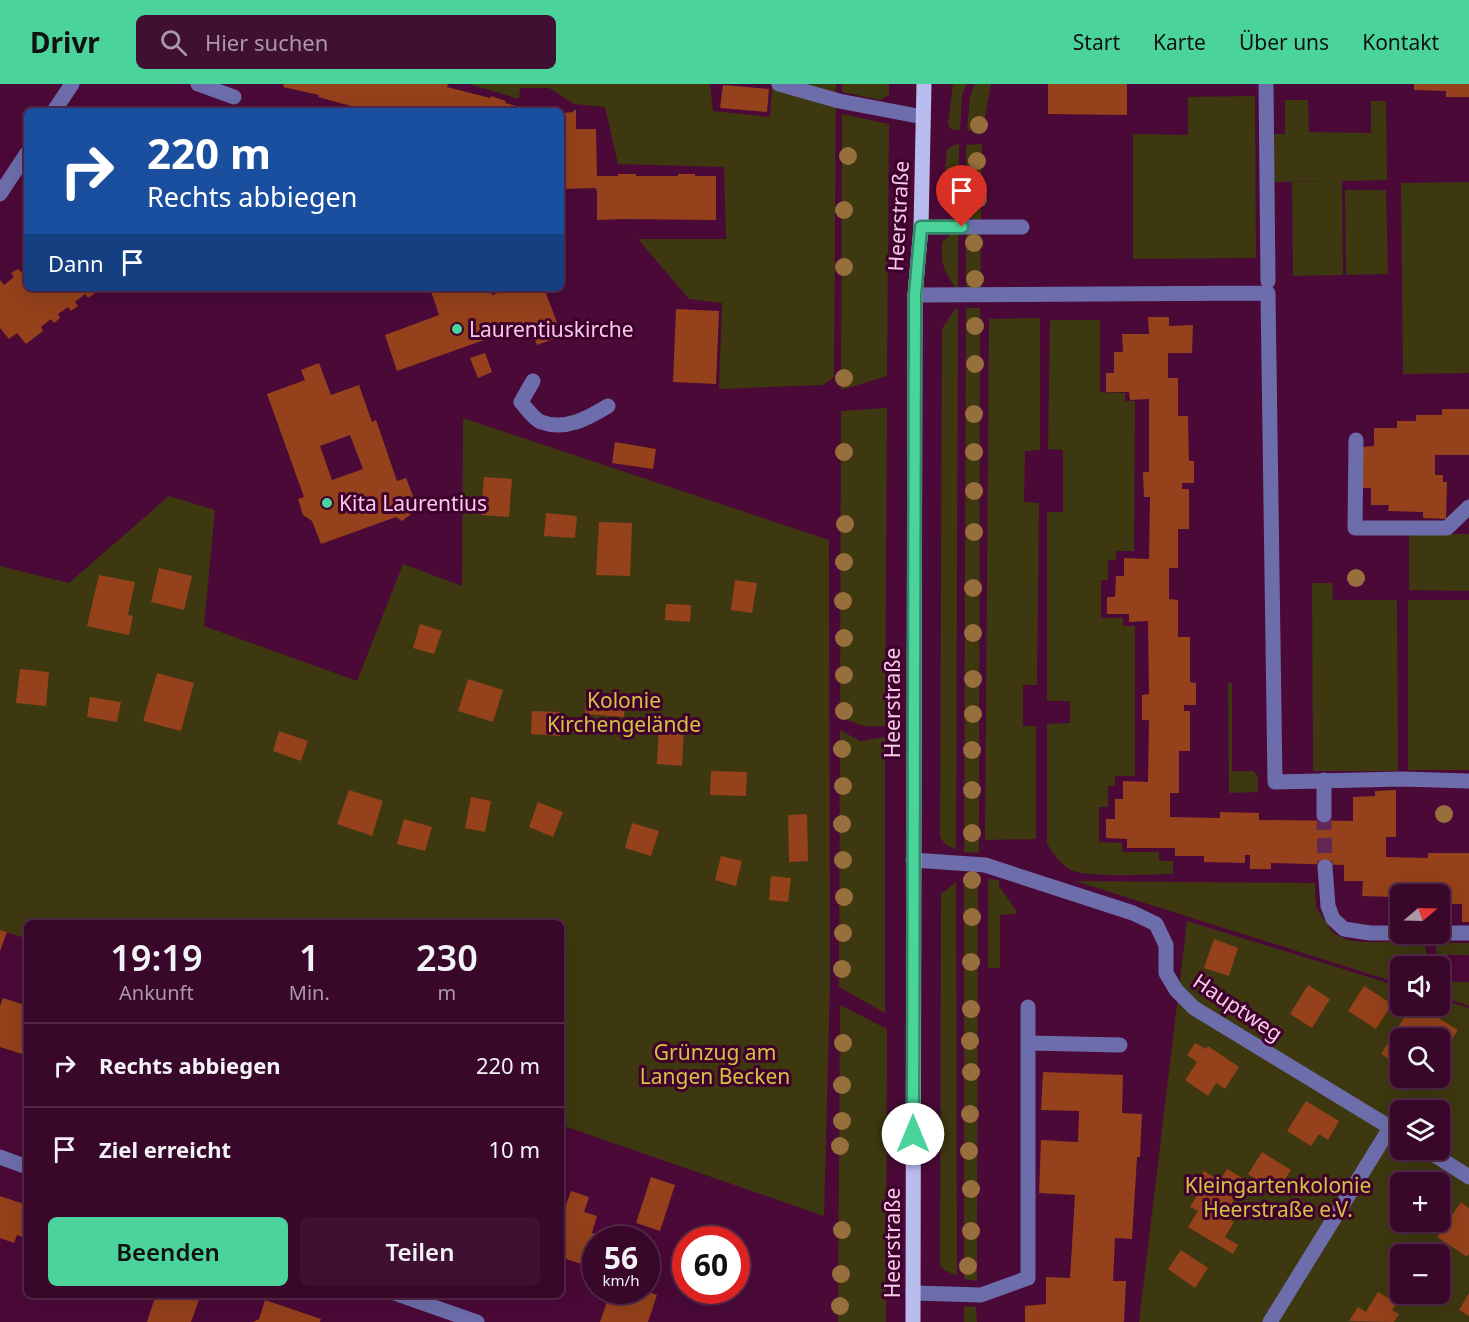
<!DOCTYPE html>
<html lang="de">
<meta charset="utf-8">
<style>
:root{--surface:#38072a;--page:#3f1032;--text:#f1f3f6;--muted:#ab99a8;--line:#522847;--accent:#4ad49c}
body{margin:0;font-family:"Noto Sans",sans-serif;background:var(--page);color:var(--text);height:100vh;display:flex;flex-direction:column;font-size:22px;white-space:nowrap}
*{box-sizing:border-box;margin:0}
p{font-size:20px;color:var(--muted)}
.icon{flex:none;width:33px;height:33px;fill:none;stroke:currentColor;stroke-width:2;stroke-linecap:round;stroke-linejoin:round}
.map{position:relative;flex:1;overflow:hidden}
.panel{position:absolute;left:24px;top:836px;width:540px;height:378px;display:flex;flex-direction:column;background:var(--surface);border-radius:9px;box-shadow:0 6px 24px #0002,0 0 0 2px var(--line)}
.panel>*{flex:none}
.hud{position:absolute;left:24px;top:24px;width:540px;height:183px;border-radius:9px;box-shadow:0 6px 24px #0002,0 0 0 2px var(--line);background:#1a4fa0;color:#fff;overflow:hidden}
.needle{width:39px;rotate:71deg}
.tools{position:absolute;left:1390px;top:800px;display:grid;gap:12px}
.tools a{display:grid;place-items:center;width:60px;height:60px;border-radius:9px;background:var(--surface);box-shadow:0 6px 24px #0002,0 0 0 2px var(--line);font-size:30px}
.speed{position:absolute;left:582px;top:1142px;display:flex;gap:12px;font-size:30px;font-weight:700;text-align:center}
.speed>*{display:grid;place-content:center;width:78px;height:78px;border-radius:50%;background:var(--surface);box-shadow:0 6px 24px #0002,0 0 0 2px var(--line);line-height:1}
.speed small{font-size:15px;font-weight:400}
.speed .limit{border:9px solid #d22;background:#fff;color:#111}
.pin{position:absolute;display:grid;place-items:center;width:51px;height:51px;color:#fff;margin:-62px -26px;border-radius:50% 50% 50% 0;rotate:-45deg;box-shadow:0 0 6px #0007}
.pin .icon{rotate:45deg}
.me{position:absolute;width:66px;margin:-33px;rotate:0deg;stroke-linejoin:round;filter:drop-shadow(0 0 4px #0008)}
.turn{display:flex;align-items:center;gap:21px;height:126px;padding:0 24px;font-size:27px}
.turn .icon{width:78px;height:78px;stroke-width:2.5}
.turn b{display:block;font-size:42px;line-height:51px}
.then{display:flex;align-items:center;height:57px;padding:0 24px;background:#0003;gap:12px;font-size:22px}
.eta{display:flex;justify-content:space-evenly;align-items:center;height:102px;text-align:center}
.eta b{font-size:36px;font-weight:600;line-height:42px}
.action{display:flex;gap:12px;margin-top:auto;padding:12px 24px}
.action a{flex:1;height:69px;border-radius:9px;background:var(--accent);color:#111;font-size:24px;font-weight:600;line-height:69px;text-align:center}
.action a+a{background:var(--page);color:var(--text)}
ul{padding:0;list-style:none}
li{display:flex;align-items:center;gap:18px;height:84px;padding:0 24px;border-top:2px solid var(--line)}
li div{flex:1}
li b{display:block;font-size:22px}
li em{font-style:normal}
header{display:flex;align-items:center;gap:36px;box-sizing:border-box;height:84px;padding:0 30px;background:var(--accent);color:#111}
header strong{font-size:28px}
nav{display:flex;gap:33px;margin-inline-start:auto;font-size:21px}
.search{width:420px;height:54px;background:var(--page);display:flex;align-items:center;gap:15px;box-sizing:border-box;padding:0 21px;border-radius:9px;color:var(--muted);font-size:22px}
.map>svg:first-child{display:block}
.green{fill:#3d380f;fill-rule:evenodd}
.building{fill:#95411b;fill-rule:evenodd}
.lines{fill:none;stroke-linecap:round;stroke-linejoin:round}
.minor-tunnel{stroke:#642652;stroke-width:15;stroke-dasharray:15 8;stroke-linecap:butt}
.minor{stroke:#6d6dac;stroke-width:15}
.major{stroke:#b9bcef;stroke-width:15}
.tree{fill:#966f3c}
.route-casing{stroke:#308a65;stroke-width:15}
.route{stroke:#4ad49c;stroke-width:10}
.poi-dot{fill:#4ad49c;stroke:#3f002e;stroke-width:2}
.labels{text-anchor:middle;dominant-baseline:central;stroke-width:6;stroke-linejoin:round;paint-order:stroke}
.street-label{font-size:21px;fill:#f4cce4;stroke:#3f002e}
.poi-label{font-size:21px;fill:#f4cce4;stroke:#3f002e;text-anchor:start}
.park-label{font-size:21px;fill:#d3c340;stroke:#3f002e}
</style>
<header>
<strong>Drivr</strong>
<div class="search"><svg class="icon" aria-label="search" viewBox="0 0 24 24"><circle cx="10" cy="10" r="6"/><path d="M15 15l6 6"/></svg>Hier suchen</div>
<nav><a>Start</a><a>Karte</a><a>Über uns</a><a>Kontakt</a></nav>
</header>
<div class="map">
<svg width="1469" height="1238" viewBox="0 0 1469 1238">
<rect width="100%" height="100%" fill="#4b0938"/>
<path class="green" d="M469,0H710L713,27L770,33L772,0H836L834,293L823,301L719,305L722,219L689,215L638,155H726L724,83L618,80L605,23L574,20L549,4H520L519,15Z
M842,0H889V11L880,16L842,8Z
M953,0H967L962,11L960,46L951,45L948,40Z
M975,0H991L982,49L967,46L970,12Z
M1255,12L1256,174L1133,175V50L1188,51V13Z
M1285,16H1308L1309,48L1371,49V17H1386L1387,96L1342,97L1343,191L1293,192L1292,98L1329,97L1274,98L1273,50H1285Z
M842,30L889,40L887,292L841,306Z
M959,59V130H952L943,112L947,65Z
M982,60L981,136L966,135V61Z
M1469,98V289L1403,290L1401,99Z
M1345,106H1386L1388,190L1346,191Z
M980,148L981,203L966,204V149Z
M952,149H958V203H955C943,186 941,180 942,158Z
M958,224L956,766L945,760L940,753L942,245L955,225Z
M966,224H980L979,769L964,768Z
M1040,234V366L1025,367L1024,418L1039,419L1037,601H1023V642H1036V755L985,756L989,235Z
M1050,236H1100V308L1125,309V317H1135L1134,467H1116V476H1108V496H1101V534H1123V542H1135V692H1115V702H1108V723H1099V758L1122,759V768H1159V777H1173V790C1150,790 1087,795 1069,785C1059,779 1054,770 1047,760V640L1070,639V617H1047V428H1063V366L1048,365Z
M887,324L885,642C864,644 858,641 840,632L841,327Z
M463,334L829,456L830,900L824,1132L561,1041V838H27V855L0,846V482L69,499L169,412L215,426L204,542L357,597L403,480L462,502Z
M1409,450H1469V507L1409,506Z
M1312,499H1332L1333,516H1397L1398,687H1313Z
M1408,516H1469V686H1408Z
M1228,599H1232V687H1253L1258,692V708L1229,709Z
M840,646L860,657L885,653V929L839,903Z
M978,793V810L977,1197L964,1195V794Z
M988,795L999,796V802L1016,826V830L1000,831V884H988Z
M1075,797L1315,799L1316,823L1333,849L1348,856L1365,858H1425L1428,882H1401V900Z
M956,798L957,1192L944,1186L940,1180L941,810Z
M1187,837L1401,903V921H1440V915L1469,924V1238H1139ZM1401,954H1440V993H1401ZM1401,1026H1440V1065H1401ZM1401,1098H1440V1137H1401ZM1401,1170H1440V1209H1401Z
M1436,859H1469V871H1436Z
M1440,898H1469V922L1440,912Z
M840,921L887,945L886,1238H838Z
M964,1222L976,1223L977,1238H964Z"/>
<path class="building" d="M284,0H448L447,3L490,14L491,12L506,17L505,19L532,26L375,27L367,25L366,26L318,13L319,11L283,3Z
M1048,0H1127V31L1048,30Z
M1414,0H1469V13H1446V7L1414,6Z
M723,1L769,5L767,28L720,24Z
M573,26H576V45H596L597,92H618V90H636V92H678V90H695V92H716V136L623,135L597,136V107L595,104L561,105V29L574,28Z
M27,184V204H91L95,209L88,214L85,210L75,218L78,222L71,227L68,223L61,228L58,230L60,234L54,239L51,235L41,243L43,247L26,260L17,249L9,255L0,244V196L4,201L14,193L11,189L18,185L21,188Z
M430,204H490L492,211L513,204H544L562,252L537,261L529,240L397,287L385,251L439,231Z
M676,225L719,227L716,300L673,298Z
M1148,233H1169V242L1193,241L1192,269H1168V294H1178V332H1188L1189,377H1194V399H1182V405H1189V445H1178V484H1169V515L1178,516V553H1190V598L1196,599V621H1184V627H1190V667H1179V709H1170V733L1220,734V728L1259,729V736L1353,737V713L1375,712V707L1396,706V753H1386V773L1428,774V769H1469V838H1462V820H1440V810H1401V819L1392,818V813L1362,812L1363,797H1344V781L1271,779V785H1250V771H1245V779L1204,778V772H1175V764H1127V755L1106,754V735H1115V715H1123V697L1148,698L1149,636H1142V611L1149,610L1148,537L1129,538V530H1107V513H1115L1116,492H1124V474L1149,475L1150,413H1144L1143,388H1149V315L1130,316L1129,308H1106V289H1114V268H1123L1122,250H1149Z
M485,269L492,288L478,294L470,274Z
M319,279L331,311L359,301L372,338L376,336L397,397L406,394L418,425L402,437L396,433L321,460L312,437L303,431L298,415L304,413L267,310L305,296L301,286ZM350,351L363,385L332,396L320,362Z
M1442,325H1469V371H1435V391H1443V398H1447L1446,435L1423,434V428L1388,427L1389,421H1371V404H1360L1361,363L1374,362V344H1397V337H1416V331H1442Z
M615,358L656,365L653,385L612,379Z
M484,393L512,395L509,433L481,431Z
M546,429L577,432L575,454L544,452Z
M599,438L632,439L630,492L596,491Z
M159,484L192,492L184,526L151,518Z
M99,491L135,498L128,531L133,532L129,551L87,542Z
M735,496L757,499L752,529L731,526Z
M666,520L691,521L690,538L665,536Z
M420,540L442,547L434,570L413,564Z
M20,585L49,588L46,622L16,619Z
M157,589L194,599L181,647L143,637Z
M468,595L503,606L493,638L458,627Z
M90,613L121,618L117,638L87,633Z
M586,618L625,620L624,633L585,630Z
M532,627L560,628V652L531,650Z
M659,642L684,644L682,682L657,680Z
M279,647L308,657L301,677L273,667Z
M711,687L747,688L746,712L710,711Z
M349,706L383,717L372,752L337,740Z
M471,713L491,717L485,748L465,744Z
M538,718L563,728L553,753L529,743Z
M807,730L808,777L789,778L788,731Z
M404,735L432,743L425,767L397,760Z
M632,739L659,747L651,772L625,764Z
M721,772L742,777L736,802L715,796Z
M771,792L791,794L788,818L769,816Z
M0,846L7,848L0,867Z
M1214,855L1238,864L1229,892L1204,884Z
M1308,901L1330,915L1312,944L1290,930Z
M1364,902L1392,920L1376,945L1348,927Z
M3,914L25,921L23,929L27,930V965L25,971L0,963V922Z
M1412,921H1417L1458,946L1449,960L1440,954H1401V974L1397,980L1381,970Z
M1195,959L1206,965L1208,962L1239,983L1225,1005L1216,999L1208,1012L1185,996L1197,978L1187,971Z
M1043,988L1123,991L1122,1029L1142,1030L1140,1073H1137L1132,1155L1115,1154L1113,1197H1126L1124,1238H1025V1222L1046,1220V1193L1070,1194L1075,1111L1039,1109L1041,1056L1078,1058L1079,1027L1041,1026Z
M1306,1017L1339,1037L1328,1056L1319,1050L1311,1062L1287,1047Z
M1262,1068L1291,1086L1276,1109L1248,1090Z
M1227,1085L1246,1096L1224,1132L1234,1138L1225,1153L1238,1161L1233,1170L1188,1143L1198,1127L1190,1123L1205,1098L1199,1094L1204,1087L1220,1097Z
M651,1093L675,1101L660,1147L636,1139Z
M571,1107L589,1113L584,1128L597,1132L592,1149L599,1151L598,1155H596L593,1168L585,1167L581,1180L561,1173V1135Z
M0,1112L27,1121L22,1137L27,1138L26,1154L17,1151L14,1159L0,1154Z
M1461,1118L1469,1124V1170L1467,1173L1437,1153Z
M1438,1165L1451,1173L1440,1190V1170H1435Z
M1181,1166L1208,1184L1195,1204L1168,1185Z
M611,1206H643L657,1211L648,1238H600Z
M1378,1208L1397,1219L1392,1226L1399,1230L1394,1238L1349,1237L1358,1223L1366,1228Z
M1469,1209V1232L1459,1226Z
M156,1210H192L200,1213L191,1238H147Z
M265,1216L321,1235L320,1238H253L259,1235Z"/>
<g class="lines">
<path class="minor-tunnel" d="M1324,731L1325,783"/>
<path class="minor" d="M198,0L234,13
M779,0L839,17L923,33
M1266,0L1268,197
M54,27L72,0
M0,110L27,69
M921,143H1022
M915,211L1268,209L1275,698L1402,695L1469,697
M533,297L521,318C526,324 534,335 541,338C566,347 588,334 608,322
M1356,356L1355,444H1447L1469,423
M1324,696V731
M913,776L985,781L1133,829L1156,840L1166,861V889L1176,906L1194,924L1401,1050
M1325,783L1328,822L1333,835L1344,845L1370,849H1469
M1028,959V923
M1425,1065L1469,1093
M0,1073L27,1083
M913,1209L981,1211L1028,1194V959L1120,961
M397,1210L477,1238
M1270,1238L1390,1044"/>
<path class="major" d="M913,1238L915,211L921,143L924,0"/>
</g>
<g class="tree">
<circle cx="979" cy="41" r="9"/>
<circle cx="848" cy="72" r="9"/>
<circle cx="977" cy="77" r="9"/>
<circle cx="978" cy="115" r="9"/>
<circle cx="844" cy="126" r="9"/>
<circle cx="974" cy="159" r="9"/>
<circle cx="844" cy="183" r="9"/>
<circle cx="975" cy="195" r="9"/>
<circle cx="975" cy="242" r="9"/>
<circle cx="975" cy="280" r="9"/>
<circle cx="844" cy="294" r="9"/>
<circle cx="974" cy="330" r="9"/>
<circle cx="844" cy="368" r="9"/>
<circle cx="974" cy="368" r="9"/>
<circle cx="974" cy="407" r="9"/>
<circle cx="845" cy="440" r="9"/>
<circle cx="974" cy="448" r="9"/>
<circle cx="844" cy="478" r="9"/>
<circle cx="1356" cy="494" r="9"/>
<circle cx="973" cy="504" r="9"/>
<circle cx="843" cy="517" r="9"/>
<circle cx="973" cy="549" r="9"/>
<circle cx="844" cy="554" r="9"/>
<circle cx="844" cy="591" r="9"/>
<circle cx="973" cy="595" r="9"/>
<circle cx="844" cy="627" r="9"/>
<circle cx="973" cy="630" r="9"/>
<circle cx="842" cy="665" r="9"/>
<circle cx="972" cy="666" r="9"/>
<circle cx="843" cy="702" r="9"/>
<circle cx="972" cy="706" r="9"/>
<circle cx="1444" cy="730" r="9"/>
<circle cx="842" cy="740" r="9"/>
<circle cx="972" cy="749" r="9"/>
<circle cx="843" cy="776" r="9"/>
<circle cx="972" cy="796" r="9"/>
<circle cx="844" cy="813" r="9"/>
<circle cx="972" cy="833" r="9"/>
<circle cx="843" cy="849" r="9"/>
<circle cx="971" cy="878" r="9"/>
<circle cx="842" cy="885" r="9"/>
<circle cx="971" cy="925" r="9"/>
<circle cx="970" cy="957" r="9"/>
<circle cx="843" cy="959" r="9"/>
<circle cx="971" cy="988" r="9"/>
<circle cx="842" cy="1001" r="9"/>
<circle cx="970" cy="1030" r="9"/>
<circle cx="842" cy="1037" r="9"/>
<circle cx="840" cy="1062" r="9"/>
<circle cx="969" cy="1067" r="9"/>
<circle cx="971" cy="1105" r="9"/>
<circle cx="842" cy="1146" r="9"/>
<circle cx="971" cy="1147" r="9"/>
<circle cx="968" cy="1182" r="9"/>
<circle cx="841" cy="1190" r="9"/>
<circle cx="840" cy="1222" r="9"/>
</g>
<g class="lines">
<defs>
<path id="route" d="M913,1050L915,211L921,143H962"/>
</defs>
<use href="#route" class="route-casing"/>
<use href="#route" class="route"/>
</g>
<g class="poi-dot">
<circle cx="457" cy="245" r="6"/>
<circle cx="327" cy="419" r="6"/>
</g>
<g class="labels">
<g class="street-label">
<text transform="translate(898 132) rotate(-87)">Heerstraße</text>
<text transform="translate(892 619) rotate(-90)">Heerstraße</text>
<text transform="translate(1238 923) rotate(34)">Hauptweg</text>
<text transform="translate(892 1159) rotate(-90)">Heerstraße</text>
</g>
<g class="poi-label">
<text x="469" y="245">Laurentiuskirche</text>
<text x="339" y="419">Kita Laurentius</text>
</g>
<g class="park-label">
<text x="624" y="616">Kolonie<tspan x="624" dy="24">Kirchengelände</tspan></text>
<text x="715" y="968">Grünzug am<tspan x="715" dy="24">Langen Becken</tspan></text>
<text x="1278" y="1101">Kleingartenkolonie<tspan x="1278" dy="24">Heerstraße e.V.</tspan></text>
</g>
</g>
</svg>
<div class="tools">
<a><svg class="needle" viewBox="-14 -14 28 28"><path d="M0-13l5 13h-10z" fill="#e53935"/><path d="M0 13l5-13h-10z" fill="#ab99a8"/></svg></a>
<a><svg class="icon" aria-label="sound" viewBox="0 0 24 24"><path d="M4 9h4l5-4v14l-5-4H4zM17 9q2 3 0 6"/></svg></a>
<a><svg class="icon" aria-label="search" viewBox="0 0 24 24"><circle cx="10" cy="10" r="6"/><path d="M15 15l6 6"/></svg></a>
<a><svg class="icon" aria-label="layers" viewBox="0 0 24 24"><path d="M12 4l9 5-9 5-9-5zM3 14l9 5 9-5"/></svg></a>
<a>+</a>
<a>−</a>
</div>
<div class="speed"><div>56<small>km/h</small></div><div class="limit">60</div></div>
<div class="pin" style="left:962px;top:143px;background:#d93025"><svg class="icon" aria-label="arrive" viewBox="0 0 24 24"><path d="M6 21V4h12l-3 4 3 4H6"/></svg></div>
<svg class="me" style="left:913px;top:1050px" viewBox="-20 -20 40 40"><circle r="19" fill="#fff"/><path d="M0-13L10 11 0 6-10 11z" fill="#4ad49c"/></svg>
<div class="hud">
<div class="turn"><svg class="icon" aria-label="right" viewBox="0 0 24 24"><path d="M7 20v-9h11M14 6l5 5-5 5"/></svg><div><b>220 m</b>Rechts abbiegen</div></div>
<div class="then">Dann<svg class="icon" aria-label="arrive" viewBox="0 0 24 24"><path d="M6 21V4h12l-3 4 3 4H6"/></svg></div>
</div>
<section class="panel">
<div class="eta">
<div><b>19:19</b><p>Ankunft</p></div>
<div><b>1</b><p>Min.</p></div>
<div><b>230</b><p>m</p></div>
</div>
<ul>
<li><svg class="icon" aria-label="right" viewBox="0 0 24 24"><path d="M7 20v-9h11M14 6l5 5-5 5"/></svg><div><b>Rechts abbiegen</b></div><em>220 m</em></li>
<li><svg class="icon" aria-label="arrive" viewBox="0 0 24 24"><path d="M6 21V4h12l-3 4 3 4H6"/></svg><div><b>Ziel erreicht</b></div><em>10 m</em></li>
</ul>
<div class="action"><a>Beenden</a><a>Teilen</a></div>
</section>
</div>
